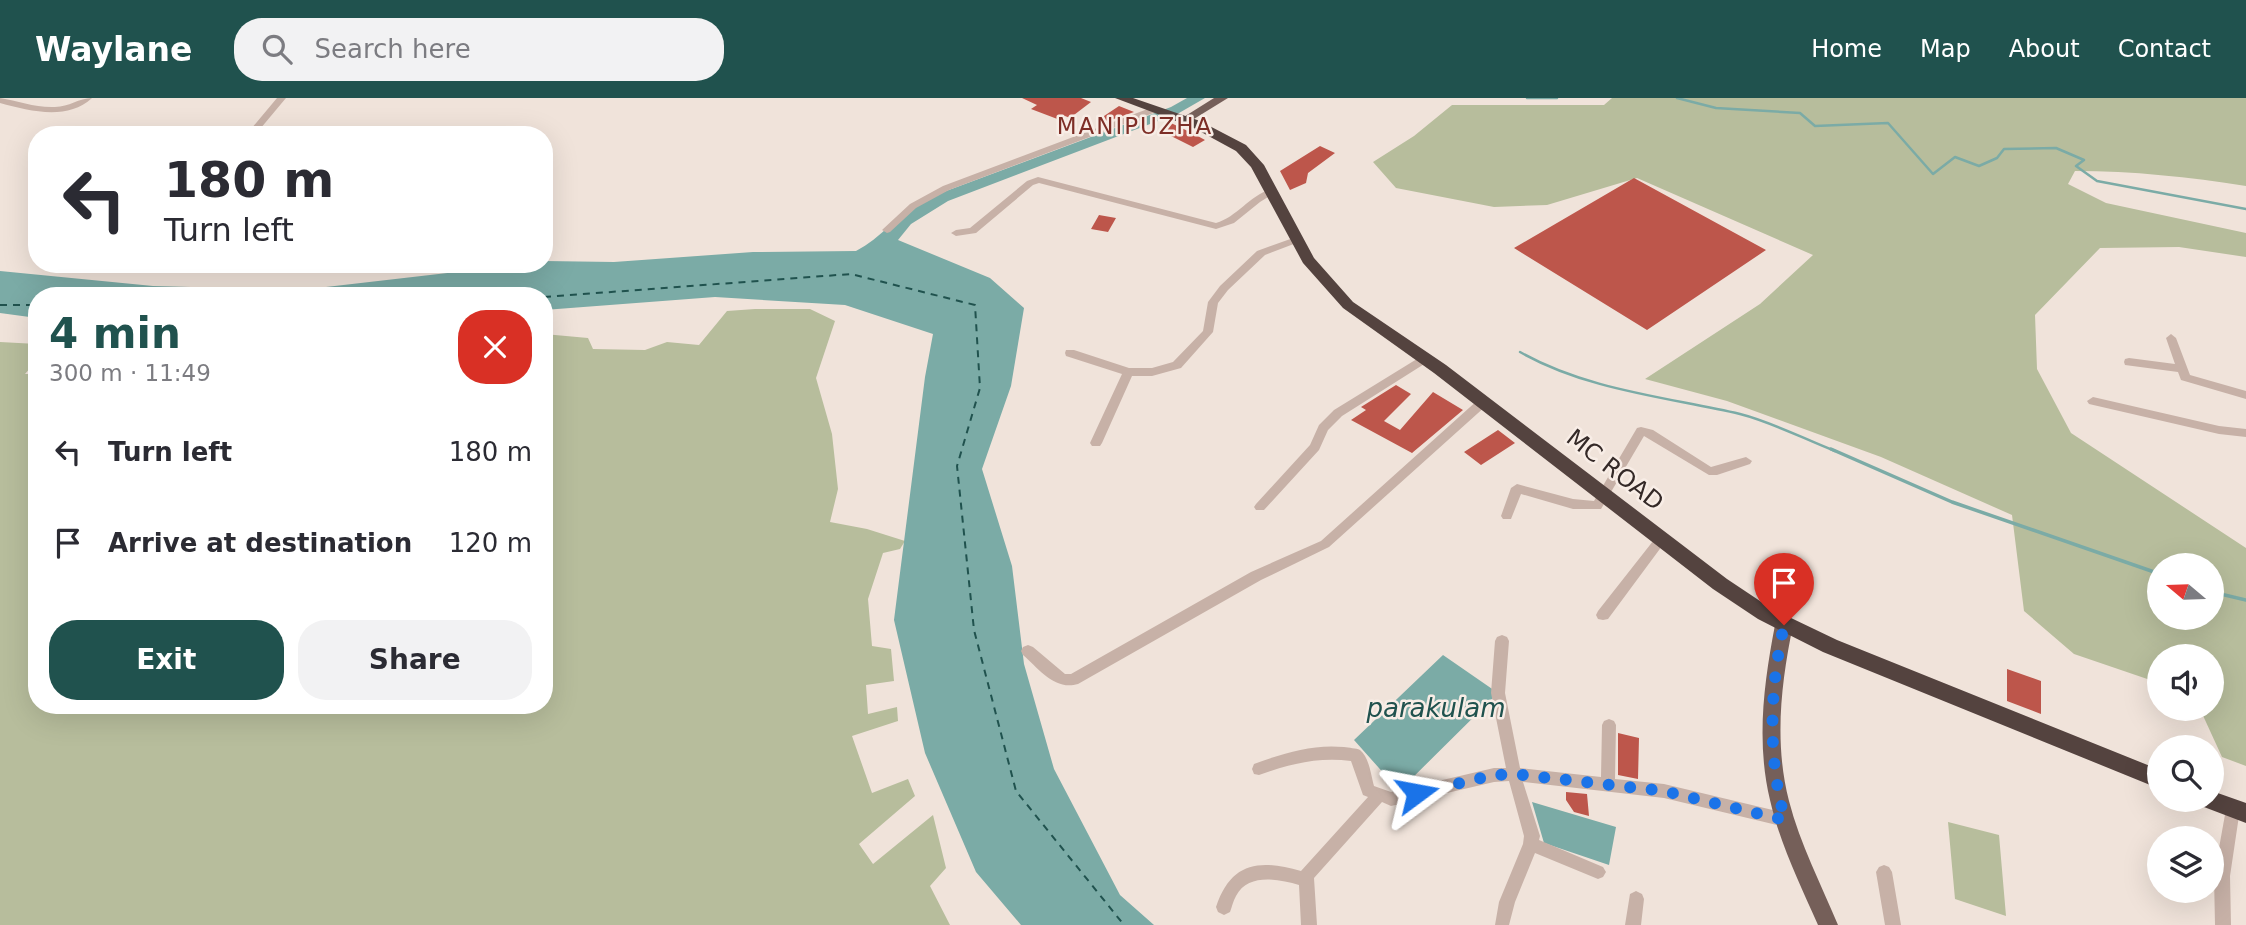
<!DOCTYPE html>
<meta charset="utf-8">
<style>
:root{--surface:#fff;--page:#f2f2f3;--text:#2b2b33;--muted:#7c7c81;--accent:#20524e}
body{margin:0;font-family:"DejaVu Sans",sans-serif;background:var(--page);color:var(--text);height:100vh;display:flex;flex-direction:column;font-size:26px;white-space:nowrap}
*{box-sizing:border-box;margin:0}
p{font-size:23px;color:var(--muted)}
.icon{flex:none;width:38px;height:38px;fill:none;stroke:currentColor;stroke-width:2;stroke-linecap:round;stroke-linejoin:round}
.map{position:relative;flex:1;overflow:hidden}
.drawer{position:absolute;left:28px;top:189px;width:525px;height:427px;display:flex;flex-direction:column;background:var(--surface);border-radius:28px;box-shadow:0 7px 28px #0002}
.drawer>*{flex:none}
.guide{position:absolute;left:28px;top:28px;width:525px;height:147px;border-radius:28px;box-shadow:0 7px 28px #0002;background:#fff;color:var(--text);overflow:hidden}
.needle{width:46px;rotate:289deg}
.fabs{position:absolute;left:2147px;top:455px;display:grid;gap:14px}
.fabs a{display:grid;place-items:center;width:77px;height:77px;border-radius:50%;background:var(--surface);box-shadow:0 7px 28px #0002;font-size:35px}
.pin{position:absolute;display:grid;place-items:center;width:60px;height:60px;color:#fff;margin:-72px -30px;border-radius:50% 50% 50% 0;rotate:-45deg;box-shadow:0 0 7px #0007}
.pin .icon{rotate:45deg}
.me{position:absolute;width:77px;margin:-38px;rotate:77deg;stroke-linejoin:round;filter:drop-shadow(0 0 5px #0008)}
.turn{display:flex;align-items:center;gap:24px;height:147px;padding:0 21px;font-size:32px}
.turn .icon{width:91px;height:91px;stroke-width:2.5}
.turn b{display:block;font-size:49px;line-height:60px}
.round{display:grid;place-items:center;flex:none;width:74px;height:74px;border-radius:28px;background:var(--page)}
.headline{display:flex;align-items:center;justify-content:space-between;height:119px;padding:0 21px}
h1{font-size:42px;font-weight:800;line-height:52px;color:var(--accent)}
.primary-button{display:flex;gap:14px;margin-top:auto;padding:14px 21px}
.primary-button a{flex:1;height:80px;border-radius:28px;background:var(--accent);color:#fff;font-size:28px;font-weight:800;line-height:80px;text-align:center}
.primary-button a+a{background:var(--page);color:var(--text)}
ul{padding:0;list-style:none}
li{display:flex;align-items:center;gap:21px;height:91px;padding:0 21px}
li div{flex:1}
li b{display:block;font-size:26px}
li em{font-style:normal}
header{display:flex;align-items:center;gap:42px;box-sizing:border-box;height:98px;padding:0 35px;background:var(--accent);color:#fff}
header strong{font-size:33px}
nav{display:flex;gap:38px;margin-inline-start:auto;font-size:24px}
.search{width:490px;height:63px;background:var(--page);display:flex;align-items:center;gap:18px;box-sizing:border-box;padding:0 24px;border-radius:28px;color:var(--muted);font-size:26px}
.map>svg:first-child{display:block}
.green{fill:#b7bd9c;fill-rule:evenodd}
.water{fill:#7baba6}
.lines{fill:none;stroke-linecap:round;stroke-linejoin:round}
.stream-far1{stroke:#7baba6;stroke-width:2.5}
.stream{stroke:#7baba6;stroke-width:3.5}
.ferry{stroke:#20524e;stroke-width:2;stroke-dasharray:7 6;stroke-linecap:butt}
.building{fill:#bd564b}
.minor{fill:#c7b1a7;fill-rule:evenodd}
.major{fill:#755f59;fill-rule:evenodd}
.highway{fill:#54433f;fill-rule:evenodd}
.route{stroke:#1a73e8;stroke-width:12;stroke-dasharray:0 21.6}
.labels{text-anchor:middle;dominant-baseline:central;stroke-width:5;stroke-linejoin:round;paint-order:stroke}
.far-quarter-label{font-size:23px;letter-spacing:2px;fill:#7d2e26;stroke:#f8ede6}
.street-label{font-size:24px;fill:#342927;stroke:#f8ede6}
.water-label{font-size:26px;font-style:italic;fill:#20524e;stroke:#f8ede6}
</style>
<header>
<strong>Waylane</strong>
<div class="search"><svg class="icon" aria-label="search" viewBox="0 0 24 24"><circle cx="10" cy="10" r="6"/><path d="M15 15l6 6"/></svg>Search here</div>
<nav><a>Home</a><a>Map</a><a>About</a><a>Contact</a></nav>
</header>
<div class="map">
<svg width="2246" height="827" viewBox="0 0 2246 827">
<rect width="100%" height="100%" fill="#f0e3da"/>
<path class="green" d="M1612,0H2246V88C2189,79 2133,73 2075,73L2068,86L2106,105L2246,135V159L2179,149L2100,150L2035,217L2037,271L2071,335L2246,450V668L2222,659L2200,611H2212V558H2160L2159,585L2074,556L2024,513L2012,417L1881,359L1727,303L1645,281L1760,206L1813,157L1637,80L1547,107L1494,109L1396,90L1373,64L1414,38L1452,7H1604ZM2160,467H2212V520H2160Z
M755,211H810L835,223L816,280L832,336L838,391L830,424L867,431L905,443L900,451L883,455L868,501L872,548L891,551L894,583L866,587L868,616L897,609L898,623L852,638L872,695L908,681L915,698L859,746L873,766L933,717L946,770L930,788L950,827H0V244L37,246V262L25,276H37V607H544V236L588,240L593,251L645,252L667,244L699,247L727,213Z
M1948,724L1999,737L2006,818L1955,801Z"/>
<path class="water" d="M1187,0H1205L1179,15L948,103L911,126L898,142L990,180L1024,210L1011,288L982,371L1012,468L1024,566L1054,671L1120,797L1154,827H1021L976,774L925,655L894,522L925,279L933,236L845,207L715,199L544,212V198H37V220L0,215V173L153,188L300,192L482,171L498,166H544V163L614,164L753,154L856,153C881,140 898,117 922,102L1171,9Z
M1443,557L1498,595L1391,701L1395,688L1354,642Z
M1532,704L1616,729L1609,767L1544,745Z"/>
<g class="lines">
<path class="stream-far1" d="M1527,0H1557
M1677,0L1716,10L1800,15L1815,28L1888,25L1933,76L1955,59L1979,68L1997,60L2004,51L2056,50L2084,62L2076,68L2097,83L2246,111
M1520,254C1587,292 1666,299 1740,316C1772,324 1804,341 1835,353"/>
<path class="stream" d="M1831,351L1952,404L2160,476
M2212,494L2246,502"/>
<path class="ferry" d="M544,199L851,176L975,207L980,290L957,368L974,532L1016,693L1124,827
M0,207H37"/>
</g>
<path class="building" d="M1022,0H1081L1091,4L1070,20L1065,18L1060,22L1031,11L1037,7Z
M1119,8L1134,14L1105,24L1098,22Z
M1171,25L1194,36L1205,42L1193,49L1159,32Z
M1320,48L1335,55L1308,75L1306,85L1290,92L1280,73Z
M1634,80L1766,152L1647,232L1514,150Z
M1099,117L1116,120L1108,134L1091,131Z
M1396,287L1411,296L1384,323L1400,332L1433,294L1463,312L1412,355L1351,322L1366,312L1361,309Z
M1498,332L1515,345L1481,367L1464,354Z
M2007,571L2041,583V616L2007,603Z
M1618,635L1639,640L1638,681L1618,677Z
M1566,694L1587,696L1589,718L1574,714L1566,702Z"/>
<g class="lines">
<path class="minor" d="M0,0C18,3 36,10 55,9C69,9 79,0 92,0C67,23 30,13 0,5Z
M277,0H286L255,37H246Z
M1153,9L1157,12L1156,14L949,92L916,110L890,134L887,135L882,132L910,106L943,88Z
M1038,79L1216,125C1237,119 1249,98 1271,91L1276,94L1260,104L1234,125L1216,131L1039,85L1033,87L976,135L956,138L951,135L956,132L970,130L1027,83Z
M1296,139L1299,140V144L1265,157L1228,192L1218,205L1213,234L1181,270L1152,278H1132L1102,345L1100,348H1092L1090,345L1122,276L1066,258L1065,255L1066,252H1074L1129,270H1152L1173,264L1203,233L1208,204L1220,188L1257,153Z
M163,166H173L169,172L165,173L160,170Z
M2171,236L2176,240L2190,277L2246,293V301L2181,282L2178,274L2125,267L2124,264L2125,261L2129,260L2175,266L2166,240Z
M1425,256L1430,260L1429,263L1342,318L1328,332L1319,352L1264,412H1256L1254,409L1256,406L1310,347L1319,327L1334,312Z
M2093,299L2219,328L2246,331V339L2219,336L2089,306L2087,303Z
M1483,300L1489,304L1487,307L1329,449L1261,482L1078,586C1055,593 1039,571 1023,557L1021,553L1023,549L1028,547L1033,549L1065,576H1071L1251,474L1321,443L1479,301Z
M1641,329L1653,332L1711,369L1746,359L1752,363L1750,366L1717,377H1709L1644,338L1601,411H1573L1521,396L1511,421H1503L1501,418L1511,390L1517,386L1573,401L1594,403L1637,330Z
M1661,436L1665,438L1667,441L1665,444L1608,521L1603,522L1598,521L1596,517L1598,513L1657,438Z
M1502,537L1507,539L1509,543L1505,595L1520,670L1601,679L1602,627L1604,623L1609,621L1614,623L1616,627L1615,681L1664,686L1785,715L1790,717L1792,722L1790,727L1785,729L1664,700L1523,684L1540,738L1539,742L1603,769L1606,774L1603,779L1598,781L1535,755L1515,804L1509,827H1495L1499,804L1523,746L1524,738L1509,683L1494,684L1391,708L1382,704L1314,780L1317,827H1301L1299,787C1278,781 1248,775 1236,798C1233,803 1232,809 1230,814L1224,817L1218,814L1216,809C1231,764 1259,761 1301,773L1368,699L1363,697L1351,663C1317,659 1290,666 1259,677L1254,676L1252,671L1254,666C1284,655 1312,646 1344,649C1349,650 1356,650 1360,652C1369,659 1371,677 1374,688L1391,694L1494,670H1506L1491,595L1495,543L1497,539Z
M2233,704L2238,706L2240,711L2230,778L2231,827H2215L2214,778L2226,711L2228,706Z
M1884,767L1889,769L1892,774L1901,827H1885L1876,774L1879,769Z
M1636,793L1642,796L1644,801L1641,827H1625L1630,796Z"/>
<path class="major" d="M1214,0H1228L1189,24L1179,22Z
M1784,520L1790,522L1793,527C1781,585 1774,645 1789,703C1800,746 1821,786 1838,827H1818C1800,786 1780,746 1770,702C1756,644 1764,584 1775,527L1778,522Z"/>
<path class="highway" d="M1115,0H1133L1200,23L1246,47L1264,67L1314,160L1353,204L1446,267L1727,481L1772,511L1837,542L2160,672V691L1823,554L1758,521L1713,491L1434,275L1343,210L1303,165L1251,69L1236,53L1192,29Z
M2212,693L2246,705V725L2204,709L2201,702H2212Z"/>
</g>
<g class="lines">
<path class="route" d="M1417,695L1494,677L1514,676L1664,693L1785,722C1767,658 1770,590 1784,527"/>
</g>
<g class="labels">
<g class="far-quarter-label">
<text x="1135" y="28">MANIPUZHA</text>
</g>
<g class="street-label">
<text transform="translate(1615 372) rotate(38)">MC ROAD</text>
</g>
<g class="water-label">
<text x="1436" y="610">parakulam</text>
</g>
</g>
</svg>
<div class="fabs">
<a><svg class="needle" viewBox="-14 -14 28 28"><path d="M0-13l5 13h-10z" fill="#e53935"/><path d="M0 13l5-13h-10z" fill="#7c7c81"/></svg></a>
<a><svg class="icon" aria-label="sound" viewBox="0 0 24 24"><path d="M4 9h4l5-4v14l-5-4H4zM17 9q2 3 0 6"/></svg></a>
<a><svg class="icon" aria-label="search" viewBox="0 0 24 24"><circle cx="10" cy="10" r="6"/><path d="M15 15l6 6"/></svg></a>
<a><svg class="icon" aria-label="layers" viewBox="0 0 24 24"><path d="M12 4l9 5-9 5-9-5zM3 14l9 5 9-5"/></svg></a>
</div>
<div class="pin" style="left:1784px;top:527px;background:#d93025"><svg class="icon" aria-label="arrive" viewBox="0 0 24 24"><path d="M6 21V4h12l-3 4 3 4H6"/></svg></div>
<svg class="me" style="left:1417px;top:695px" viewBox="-20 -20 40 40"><path d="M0-17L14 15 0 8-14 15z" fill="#1a73e8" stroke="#fff" stroke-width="4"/></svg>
<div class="guide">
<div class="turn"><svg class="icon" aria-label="left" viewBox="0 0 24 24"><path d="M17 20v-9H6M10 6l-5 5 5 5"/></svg><div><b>180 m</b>Turn left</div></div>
</div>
<section class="drawer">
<div class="headline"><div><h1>4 min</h1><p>300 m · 11:49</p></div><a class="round" style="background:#d93025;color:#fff"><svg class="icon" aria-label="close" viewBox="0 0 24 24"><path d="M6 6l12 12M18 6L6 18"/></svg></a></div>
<ul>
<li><svg class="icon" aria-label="left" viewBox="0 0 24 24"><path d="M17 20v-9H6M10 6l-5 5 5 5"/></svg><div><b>Turn left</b></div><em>180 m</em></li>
<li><svg class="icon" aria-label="arrive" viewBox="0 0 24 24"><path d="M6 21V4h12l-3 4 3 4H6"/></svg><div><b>Arrive at destination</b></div><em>120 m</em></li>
</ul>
<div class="primary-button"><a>Exit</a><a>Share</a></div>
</section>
</div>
